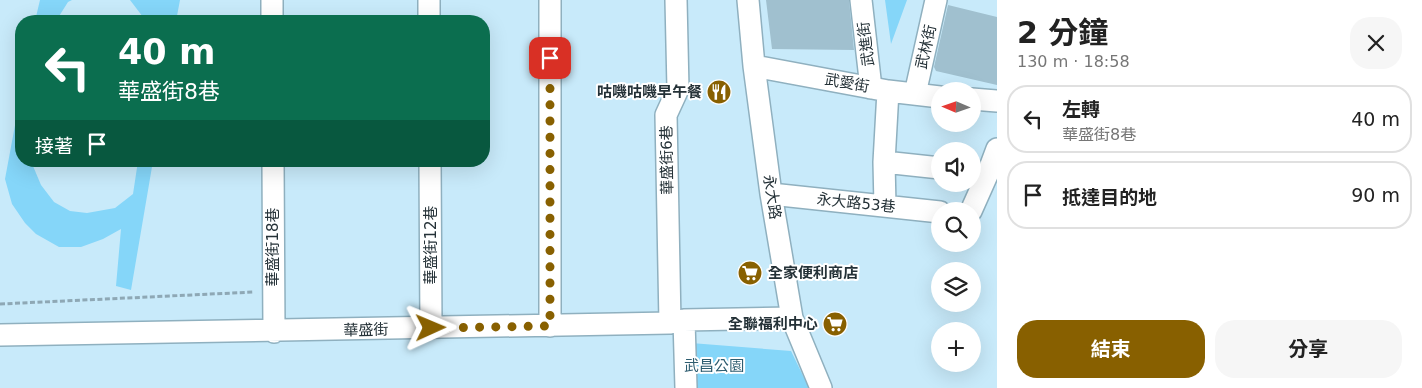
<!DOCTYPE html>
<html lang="zh-TW">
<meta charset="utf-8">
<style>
:root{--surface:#fff;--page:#f6f6f6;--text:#222;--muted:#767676;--line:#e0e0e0;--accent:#886000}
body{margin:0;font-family:"DejaVu Sans","Noto Sans TC",sans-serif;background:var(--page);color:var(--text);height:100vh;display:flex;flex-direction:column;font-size:19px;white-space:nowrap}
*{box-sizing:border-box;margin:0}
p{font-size:16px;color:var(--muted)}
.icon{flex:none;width:28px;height:28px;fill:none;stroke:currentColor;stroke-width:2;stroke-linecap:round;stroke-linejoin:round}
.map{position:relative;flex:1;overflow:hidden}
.side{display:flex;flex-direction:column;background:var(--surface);width:425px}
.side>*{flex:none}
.banner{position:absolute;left:15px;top:15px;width:475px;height:152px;border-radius:20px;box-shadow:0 5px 20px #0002;background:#0b6e4f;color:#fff;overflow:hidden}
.needle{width:32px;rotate:272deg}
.buttons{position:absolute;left:931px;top:82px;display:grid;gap:10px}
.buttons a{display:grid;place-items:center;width:50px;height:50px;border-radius:50%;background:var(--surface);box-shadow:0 5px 20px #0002;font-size:25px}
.pin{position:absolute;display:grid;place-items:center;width:42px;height:42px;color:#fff;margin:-21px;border-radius:10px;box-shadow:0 2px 8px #0006}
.me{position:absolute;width:55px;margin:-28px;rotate:89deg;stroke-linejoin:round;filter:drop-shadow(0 0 4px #0008)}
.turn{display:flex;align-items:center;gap:18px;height:105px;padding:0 20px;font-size:22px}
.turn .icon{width:65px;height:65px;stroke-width:2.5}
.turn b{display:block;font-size:35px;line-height:42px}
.then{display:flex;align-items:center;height:48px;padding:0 20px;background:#0003;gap:10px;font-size:19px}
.round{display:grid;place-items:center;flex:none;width:52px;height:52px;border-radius:20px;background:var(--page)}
.headline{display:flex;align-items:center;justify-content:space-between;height:85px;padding:0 20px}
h1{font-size:30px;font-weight:700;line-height:38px}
.button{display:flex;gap:10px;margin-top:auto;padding:10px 20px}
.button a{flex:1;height:58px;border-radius:20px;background:var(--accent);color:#fff;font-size:20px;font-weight:700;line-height:58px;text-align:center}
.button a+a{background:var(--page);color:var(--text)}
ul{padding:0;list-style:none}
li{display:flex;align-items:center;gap:15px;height:68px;margin:0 10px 8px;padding:0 10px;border:2px solid var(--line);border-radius:20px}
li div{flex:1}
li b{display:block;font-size:19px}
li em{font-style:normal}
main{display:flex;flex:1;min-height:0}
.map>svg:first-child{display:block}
.green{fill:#85d6f9}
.building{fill:#a0c0cf}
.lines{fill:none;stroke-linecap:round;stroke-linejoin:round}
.minor-casing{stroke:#8fb0bf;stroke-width:24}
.path{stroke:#8ea8b5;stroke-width:3;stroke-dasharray:5 2.5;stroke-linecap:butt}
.minor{stroke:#fff;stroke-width:21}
.route{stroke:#886000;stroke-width:9;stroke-dasharray:0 16.2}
.labels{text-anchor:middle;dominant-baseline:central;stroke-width:4;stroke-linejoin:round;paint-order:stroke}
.street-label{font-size:15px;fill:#243137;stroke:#fff}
.poi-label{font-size:15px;font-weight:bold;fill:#243137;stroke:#fff;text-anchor:end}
.park-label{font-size:15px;fill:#2e5d70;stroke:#fff}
</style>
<main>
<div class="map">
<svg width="997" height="388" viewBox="0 0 997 388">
<rect width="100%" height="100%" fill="#c8eafa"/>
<path class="green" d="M40,0H72L68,2L56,21H35Z
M130,0H180L176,21H146Z
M885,0H907L891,44Z
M21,93V161H34L33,166L41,185L54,202L70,211L87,213L115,208L133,194L138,161H153L131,290L116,286L121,229L103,239L81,247H59L36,234L25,223L12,204L5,179Z
M691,343L791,351L809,388H692Z"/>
<path class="building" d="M766,0H849L854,50L772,49Z
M948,5L997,17V85L936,71L934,67Z"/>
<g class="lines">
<defs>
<path id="minor" d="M272,0V21
M429,0V21
M550,0V326
M748,0L754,66L771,194L792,318L821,388
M861,0L871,88
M754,66L888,91L940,97
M915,94L936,0
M972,99L997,101
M273,161L274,332
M430,161L431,328
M884,162L940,168
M771,194L940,212
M885,206L884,162L888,91
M971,211L988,173L997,149
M684,320L686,388
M670,323L666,115L678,89L676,0
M0,335C223,332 446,329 670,323L684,320L792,318"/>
</defs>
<use href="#minor" class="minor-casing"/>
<path class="path" d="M0,304L254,292"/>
<use href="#minor" class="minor"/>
</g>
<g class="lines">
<path class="route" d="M431,328L550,326V58"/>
</g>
<defs>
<symbol id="restaurant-disc" viewBox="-11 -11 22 22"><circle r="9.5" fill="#886000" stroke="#fff"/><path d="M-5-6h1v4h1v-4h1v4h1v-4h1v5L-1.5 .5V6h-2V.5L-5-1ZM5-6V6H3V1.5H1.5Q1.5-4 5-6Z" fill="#fff"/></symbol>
<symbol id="supermarket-disc" viewBox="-11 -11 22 22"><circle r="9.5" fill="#886000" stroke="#fff"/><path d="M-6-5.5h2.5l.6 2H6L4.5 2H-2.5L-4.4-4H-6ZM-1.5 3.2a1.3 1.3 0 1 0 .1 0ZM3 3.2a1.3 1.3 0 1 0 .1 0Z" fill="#fff"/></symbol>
</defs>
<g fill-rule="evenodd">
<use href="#restaurant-disc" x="705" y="78" width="28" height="28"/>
<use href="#supermarket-disc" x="736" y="259" width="28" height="28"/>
<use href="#supermarket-disc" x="821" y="310" width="28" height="28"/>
</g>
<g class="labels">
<g class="street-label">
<text transform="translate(866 44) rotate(-97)">武進街</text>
<text transform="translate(926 47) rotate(-77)">武林街</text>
<text transform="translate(847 83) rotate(10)">武愛街</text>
<text transform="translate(667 160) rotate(-91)">華盛街6巷</text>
<text transform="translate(772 197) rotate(81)">永大路</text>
<text transform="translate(856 203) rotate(6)">永大路53巷</text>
<text transform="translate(431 245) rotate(-90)">華盛街12巷</text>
<text transform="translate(273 247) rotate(-90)">華盛街18巷</text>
<text transform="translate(366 330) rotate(-1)">華盛街</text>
</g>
<g class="poi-label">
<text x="702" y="92">咕嘰咕嘰早午餐</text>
<text x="768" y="273" text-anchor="start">全家便利商店</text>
<text x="818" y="324">全聯福利中心</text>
</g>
<g class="park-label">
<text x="714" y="366">武昌公園</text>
</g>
</g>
</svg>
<div class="buttons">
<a><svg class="needle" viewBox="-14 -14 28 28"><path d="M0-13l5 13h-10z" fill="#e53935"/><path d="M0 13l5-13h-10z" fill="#767676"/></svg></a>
<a><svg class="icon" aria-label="sound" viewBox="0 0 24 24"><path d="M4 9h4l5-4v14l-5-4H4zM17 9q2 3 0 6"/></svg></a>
<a><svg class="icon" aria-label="search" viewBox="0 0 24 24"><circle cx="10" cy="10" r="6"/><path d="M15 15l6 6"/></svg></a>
<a><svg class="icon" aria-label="layers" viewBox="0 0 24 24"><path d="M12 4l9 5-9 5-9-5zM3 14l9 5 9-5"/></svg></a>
<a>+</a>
</div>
<div class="pin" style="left:550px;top:58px;background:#d93025"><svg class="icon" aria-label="arrive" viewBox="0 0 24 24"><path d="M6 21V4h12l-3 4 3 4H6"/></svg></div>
<svg class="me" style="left:431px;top:328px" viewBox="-20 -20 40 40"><path d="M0-17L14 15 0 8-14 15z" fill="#886000" stroke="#fff" stroke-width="4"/></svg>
<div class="banner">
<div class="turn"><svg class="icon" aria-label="left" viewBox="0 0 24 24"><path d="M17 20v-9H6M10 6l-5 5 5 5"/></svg><div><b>40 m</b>華盛街8巷</div></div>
<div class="then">接著<svg class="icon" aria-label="arrive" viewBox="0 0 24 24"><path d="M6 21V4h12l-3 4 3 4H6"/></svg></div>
</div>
</div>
<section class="side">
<div class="headline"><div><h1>2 分鐘</h1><p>130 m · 18:58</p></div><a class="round"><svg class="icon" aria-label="close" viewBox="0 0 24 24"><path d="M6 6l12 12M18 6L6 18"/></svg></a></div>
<ul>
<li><svg class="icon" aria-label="left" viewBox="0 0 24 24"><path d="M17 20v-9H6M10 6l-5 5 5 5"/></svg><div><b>左轉</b><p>華盛街8巷</p></div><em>40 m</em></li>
<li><svg class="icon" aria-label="arrive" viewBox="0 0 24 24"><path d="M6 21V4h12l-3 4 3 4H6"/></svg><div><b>抵達目的地</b></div><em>90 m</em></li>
</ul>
<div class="button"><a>結束</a><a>分享</a></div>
</section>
</main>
